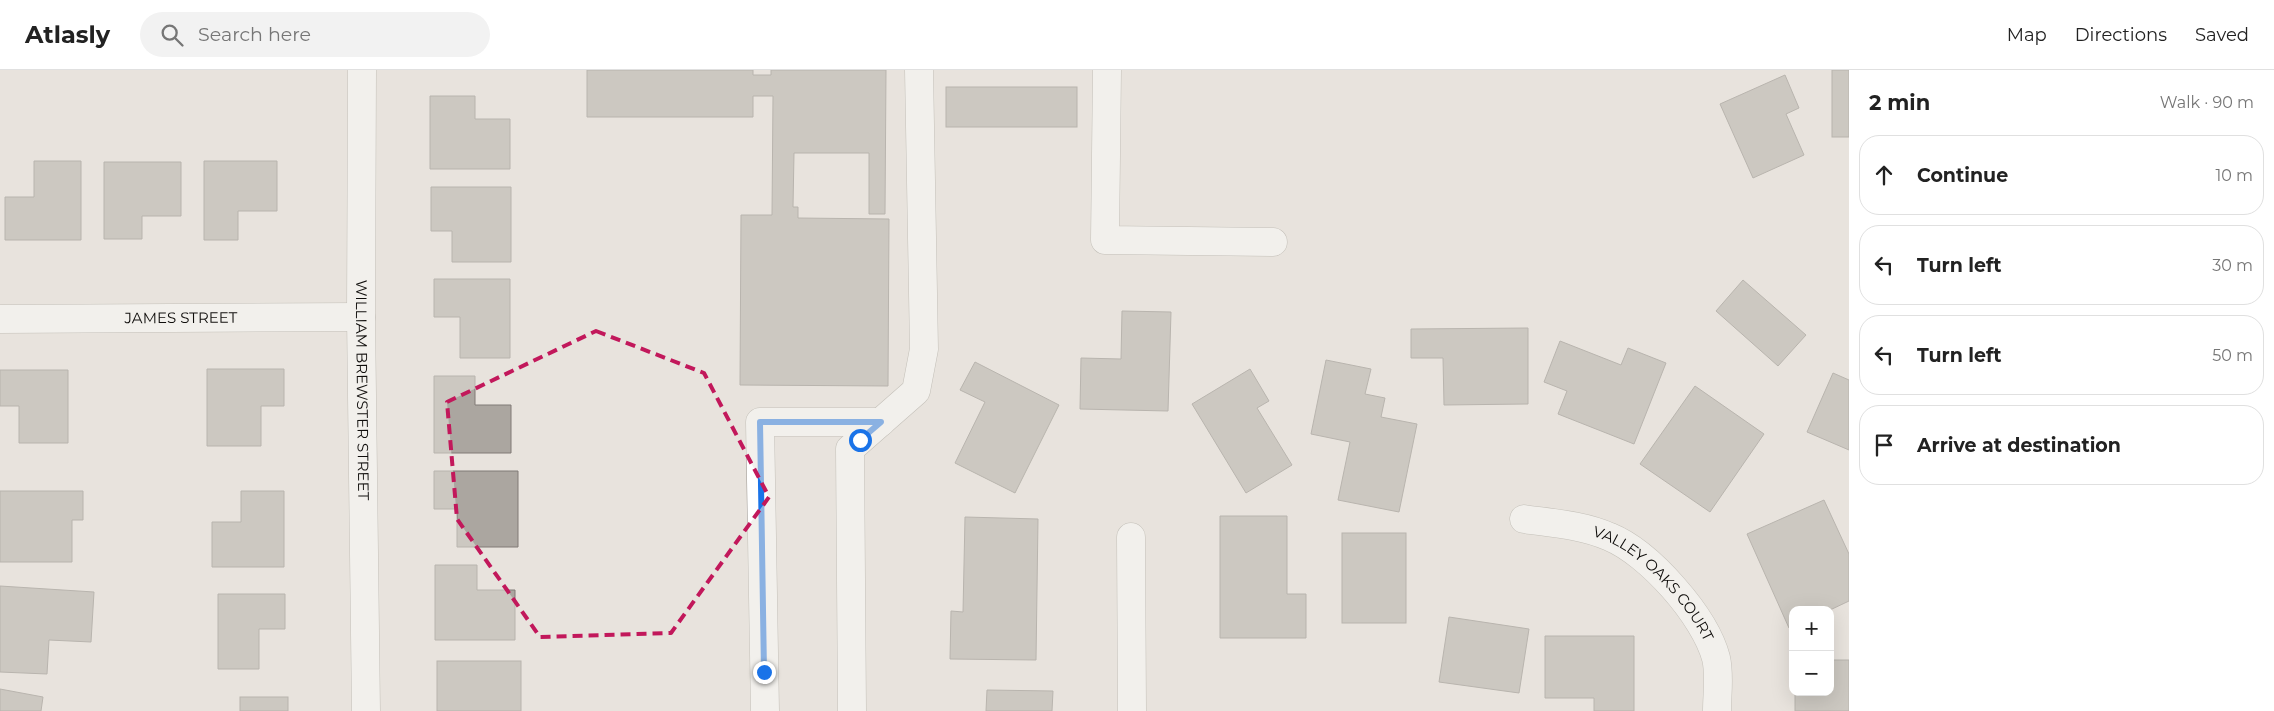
<!DOCTYPE html>
<html lang="en">
<head>
<meta charset="utf-8">
<style>
	:root { --surface:#fff; --page:#f2f2f2; --text:#222; --muted:#767676; --line:#e0e0e0 }
	body { margin:0; font-family:Montserrat,sans-serif; background:var(--page); color:var(--text) }
	.controls { position:absolute; right:15px; bottom:15px; display:grid; overflow:hidden; border-radius:10px; box-shadow:0 5px 20px #0002 }
	.controls button { width:45px; height:45px; display:grid; place-items:center; padding:0; border:0; border-bottom:1px solid var(--line); background:var(--surface); color:var(--text); font:25px sans-serif }
	.stop { position:absolute; width:15px; height:15px; margin:-11px; border:4px solid #1a73e8; border-radius:50%; background:#fff }
	.stop.end { background:#1a73e8; border-color:#fff; box-shadow:0 1px 5px #0008 }
	.list { margin:0; padding:0; list-style:none }
	h2 { display:flex; justify-content:space-between; align-items:center; height:65px; margin:0; padding:0 20px; font-size:21px }
	h2 small { font-size:16px; font-weight:400; color:var(--muted) }
	.list li { display:grid; grid-template-columns:32px 1fr auto; gap:15px; align-items:center; box-sizing:border-box; height:80px; margin:0 10px 10px; padding:0 10px; border:1px solid var(--line); border-radius:20px }
	.list b { display:block; font-size:19px; white-space:nowrap }
	.list em { font-size:16px; font-style:normal; color:var(--muted) }
	.icon { flex:none; width:28px; height:28px; fill:none; stroke:currentColor; stroke-width:2; stroke-linecap:round; stroke-linejoin:round }
	.map { position:relative; flex:none; width:1849px; height:641px; overflow:hidden }
	header { display:flex; align-items:center; gap:30px; box-sizing:border-box; height:70px; padding:0 25px; background:var(--surface); border-bottom:1px solid var(--line) }
	header strong { font-size:24px }
	nav { display:flex; gap:28px; margin-inline-start:auto; font-size:18px }
	.search { width:350px; height:45px; background:var(--page); display:flex; align-items:center; gap:12px; box-sizing:border-box; padding:0 18px; border-radius:28px; color:var(--muted); font-size:19px }
	main { display:flex }
	aside { flex:1; background:var(--surface) }
	.map>svg:first-child { display:block }
</style>
</head>
<body>
<header>
<strong>Atlasly</strong>
<div class="search"><svg class="icon" aria-label="search" viewBox="0 0 24 24"><circle cx="10" cy="10" r="6"/><path d="M15 15l6 6"/></svg>Search here</div>
<nav><a>Map</a><a>Directions</a><a>Saved</a></nav>
</header>
<main>
<div class="map">
<svg width="1849" height="641" viewBox="0 0 1849 641">
	<rect width="100%" height="100%" fill="#e8e3dd"/>
	<g fill="#aba6a0" stroke="#807b76">
		<polygon points="587,0 753,0 753,5 771,5 771,0 886,0 885,144 869,144 869,83 794,83 793,137 798,137 798,148 889,149 888,316 740,315 741,145 772,145 773,26 753,26 753,47 587,47"/>
		<rect x="1832" y="0" width="17" height="67"/>
		<polygon points="1785,5 1799,38 1786,44 1804,85 1753,108 1720,34"/>
		<rect x="946" y="17" width="131" height="40"/>
		<polygon points="430,26 475,26 475,49 510,49 510,99 430,99"/>
		<polygon points="34,91 81,91 81,170 5,170 5,127 34,127"/>
		<polygon points="204,91 277,91 277,141 238,141 238,170 204,170"/>
		<polygon points="104,92 181,92 181,146 142,146 142,169 104,169"/>
		<polygon points="431,117 511,117 511,192 452,192 452,161 431,161"/>
		<polygon points="434,209 510,209 510,288 460,288 460,247 434,247"/>
		<polygon points="1743,210 1806,265 1778,296 1716,241"/>
		<polygon points="1122,241 1171,242 1168,341 1080,339 1081,288 1121,289"/>
		<polygon points="1528,258 1528,334 1444,335 1443,288 1411,288 1411,259"/>
		<polygon points="1560,271 1621,295 1628,278 1666,293 1634,374 1558,344 1567,321 1544,312"/>
		<polygon points="1326,290 1371,299 1365,324 1385,328 1381,347 1417,354 1399,442 1338,430 1350,372 1311,364"/>
		<polygon points="975,292 1059,335 1015,423 955,393 985,332 960,320"/>
		<polygon points="207,299 284,299 284,336 261,336 261,376 207,376"/>
		<polygon points="1250,299 1269,331 1257,338 1292,395 1246,423 1192,334"/>
		<polygon points="0,300 68,300 68,373 19,373 19,336 0,336"/>
		<polygon points="1833,303 1849,310 1849,380 1807,362"/>
		<polygon points="434,306 475,306 475,335 511,335 511,383 434,383"/>
		<polygon points="1695,316 1764,364 1710,442 1640,394"/>
		<polygon points="434,401 518,401 518,477 457,477 457,439 434,439"/>
		<polygon points="0,421 83,421 83,450 72,450 72,492 0,492"/>
		<polygon points="241,421 284,421 284,497 212,497 212,452 241,452"/>
		<polygon points="1824,430 1849,484 1849,531 1830,540 1793,540 1793,556 1789,558 1747,464"/>
		<polygon points="1220,446 1287,446 1287,524 1306,524 1306,568 1220,568"/>
		<polygon points="965,447 1038,449 1036,590 950,589 951,541 963,542"/>
		<rect x="1342" y="463" width="64" height="90"/>
		<polygon points="435,495 477,495 477,520 515,520 515,570 435,570"/>
		<polygon points="0,516 94,522 91,572 49,570 47,604 0,602"/>
		<polygon points="218,524 285,524 285,559 259,559 259,599 218,599"/>
		<polygon points="1449,547 1529,559 1519,623 1439,612"/>
		<polygon points="1545,566 1634,566 1634,641 1594,641 1594,628 1545,628"/>
		<polygon points="1830,590 1849,590 1849,641 1795,641 1795,622 1830,622"/>
		<rect x="437" y="591" width="84" height="50"/>
		<polygon points="0,619 43,627 41,641 0,641"/>
		<polygon points="987,620 1053,621 1052,641 986,641"/>
		<rect x="240" y="627" width="48" height="14"/>
	</g>
	<g fill="none" stroke-linecap="round" stroke-linejoin="round">
		<g stroke="#99948e" stroke-width="29">
			<g id="minor">
				<path id="s1" d="M362 0 361 247 366 641"/>
				<polyline points="1107,0 1105,170 1273,172"/>
				<path id="s2" d="M0 249 361 247"/>
				<path id="s3" d="M1524 449C1552 453 1583 455 1610 467 1649 483 1705 546 1716 588 1720 604 1717 624 1717 641"/>
				<polyline points="1131,467 1132,641"/>
				<polyline points="765,641 760,352 881,352"/>
				<polyline points="852,641 850,379 916,321 924,279 919,0"/>
			</g>
		</g>
		<use href="#minor" stroke="#fff" stroke-width="28"/>
	</g>
	<g fill="none" stroke-linecap="round" stroke-linejoin="round">
		<polyline stroke="#1a73e8" stroke-width="6" points="764,602 760,352 881,352 860,370"/>
	</g>
	<path d="M0 0H1849V641H0ZM596 261 704 303 769 427 671 563 540 567 457 449 447 332Z" fill="#e8e3dd" fill-opacity=".55" fill-rule="evenodd"/>
	<path fill="none" stroke="#c2185b" stroke-width="4" stroke-dasharray="10 6" stroke-linejoin="round" d="M596 261 704 303 769 427 671 563 540 567 457 449 447 332Z"/>
	<g text-anchor="middle" stroke-width="4" stroke-linejoin="round" paint-order="stroke">
		<g font-size="15" fill="#0f0d0b" stroke="#f5f0ea">
			<text dy="5" stroke="none"><textPath href="#s2" startOffset="181">JAMES STREET</textPath></text>
			<text dy="5" stroke="none"><textPath href="#s1" startOffset="320">WILLIAM BREWSTER STREET</textPath></text>
			<text dy="5" stroke="none"><textPath href="#s3" startOffset="152">VALLEY OAKS COURT</textPath></text>
		</g>
	</g>
</svg>
<div class="controls">
<button>+</button>
<button>−</button>
</div>
<div class="stop" style="left:860px;top:370px"></div>
<div class="stop end" style="left:764px;top:602px"></div>
</div>
<aside>
<h2>2 min<small>Walk · 90 m</small></h2>
<ul class="list">
<li><svg class="icon" aria-label="ahead" viewBox="0 0 24 24"><path d="M12 20V5M6 11l6-6 6 6"/></svg><div><b>Continue</b></div><em>10 m</em></li>
<li><svg class="icon" aria-label="left" viewBox="0 0 24 24"><path d="M17 20v-9H6M10 6l-5 5 5 5"/></svg><div><b>Turn left</b></div><em>30 m</em></li>
<li><svg class="icon" aria-label="left" viewBox="0 0 24 24"><path d="M17 20v-9H6M10 6l-5 5 5 5"/></svg><div><b>Turn left</b></div><em>50 m</em></li>
<li><svg class="icon" aria-label="arrive" viewBox="0 0 24 24"><path d="M6 21V4h12l-3 4 3 4H6"/></svg><div><b>Arrive at destination</b></div></li>
</ul>
</aside>
</main>
</body>
</html>
